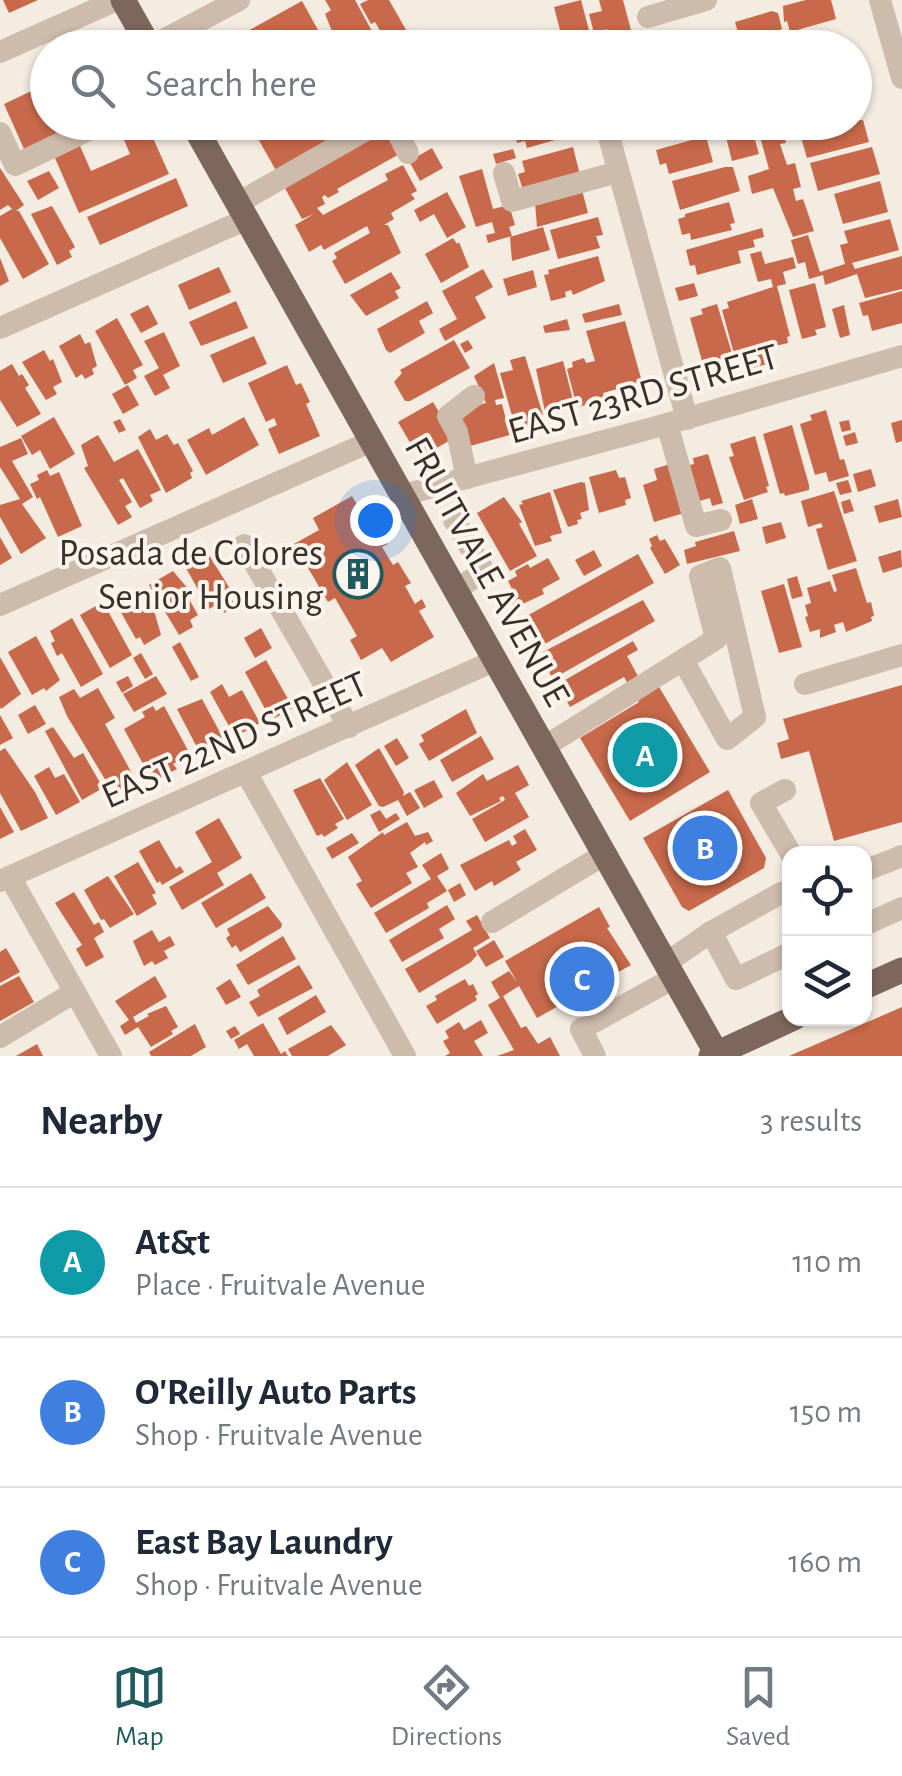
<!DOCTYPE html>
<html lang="en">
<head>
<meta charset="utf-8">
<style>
	:root { --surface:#fff; --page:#f2f2f3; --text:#1f2937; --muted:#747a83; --line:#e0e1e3; --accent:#1f5a5e }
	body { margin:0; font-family:"Alegreya Sans",sans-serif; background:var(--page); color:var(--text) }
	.controls { position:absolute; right:30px; bottom:30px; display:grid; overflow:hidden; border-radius:20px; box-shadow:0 2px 8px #0004 }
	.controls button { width:90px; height:90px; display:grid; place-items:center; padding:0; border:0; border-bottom:2px solid var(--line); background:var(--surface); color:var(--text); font:50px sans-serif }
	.you { position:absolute; left:375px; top:520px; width:35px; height:35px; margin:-25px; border:8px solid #fff; border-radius:50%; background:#1a73e8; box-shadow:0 0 0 15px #1a73e833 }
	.badge { display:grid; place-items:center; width:65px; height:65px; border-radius:50%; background:var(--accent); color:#fff; font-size:32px; font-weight:700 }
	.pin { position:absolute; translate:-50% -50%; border:5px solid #fff; box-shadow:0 2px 10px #0006 }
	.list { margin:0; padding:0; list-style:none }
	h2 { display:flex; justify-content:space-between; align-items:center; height:130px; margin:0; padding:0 40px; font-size:42px }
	h2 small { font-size:32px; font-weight:400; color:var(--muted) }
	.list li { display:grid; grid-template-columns:65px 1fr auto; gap:30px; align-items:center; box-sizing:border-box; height:150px; padding:0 40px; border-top:2px solid var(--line) }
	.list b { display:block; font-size:38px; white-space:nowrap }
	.list p { margin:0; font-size:32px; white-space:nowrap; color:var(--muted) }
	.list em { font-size:32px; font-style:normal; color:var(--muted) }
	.icon { flex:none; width:55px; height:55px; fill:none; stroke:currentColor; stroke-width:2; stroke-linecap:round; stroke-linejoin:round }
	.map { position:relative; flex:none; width:902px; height:1056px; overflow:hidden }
	.search { position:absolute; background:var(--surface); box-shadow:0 2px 8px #0004; left:30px; right:30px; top:30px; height:110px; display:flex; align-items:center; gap:25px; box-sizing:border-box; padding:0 35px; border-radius:55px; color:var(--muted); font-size:38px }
	.sheet { height:580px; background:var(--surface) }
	nav { display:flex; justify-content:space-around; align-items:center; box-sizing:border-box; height:140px; border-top:2px solid var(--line); background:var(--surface); font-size:28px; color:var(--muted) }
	nav a { display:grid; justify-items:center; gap:5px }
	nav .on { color:var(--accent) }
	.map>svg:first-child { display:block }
</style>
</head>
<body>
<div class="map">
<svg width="902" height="1056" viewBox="0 0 902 1056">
	<rect width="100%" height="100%" fill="#f4ebe1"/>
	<g fill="#c8694b">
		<polygon points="3,0 38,0 9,13"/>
		<polygon points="325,0 355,0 380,46 339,48 325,14 331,10"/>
		<polygon points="368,0 389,0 409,35 401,40 405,48 389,46 375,22 371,24 360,4"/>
		<polygon points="581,0 591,38 578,45 577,42 573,43 570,31 560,30 554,7"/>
		<polygon points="599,0 623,0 631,30 609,36 607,29 594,33 589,14 602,11"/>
		<polygon points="806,0 831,0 836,19 790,32 787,21 784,22 783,6"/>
		<polygon points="302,1 328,48 217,48"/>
		<polygon points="772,11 778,13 782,29 741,43 735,22"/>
		<polygon points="538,30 539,35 553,31 556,43 561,42 562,48 525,48 522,35"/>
		<polygon points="690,34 694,48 645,48 644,46"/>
		<polygon points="829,35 833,48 785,48 785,46"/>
		<polygon points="48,78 48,122 61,122 65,131 24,149 4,104 42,86"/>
		<polygon points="863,120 869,142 807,158 800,134 825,122"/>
		<polygon points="132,122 146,122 169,174 79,213 55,158 80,146 91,171 130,154 119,128"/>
		<polygon points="236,122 269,122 244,136"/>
		<polygon points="301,122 371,122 278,174 257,137 272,128 277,136"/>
		<polygon points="387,122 403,152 337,189 339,192 328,198 325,195 322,197 325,204 317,208 323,215 388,180 385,174 403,165 417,191 411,194 415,199 391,213 394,219 384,225 388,225 401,253 345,284 332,261 337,258 334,253 370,233 367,226 324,250 321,245 309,252 295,225 314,214 302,219 281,181"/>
		<polygon points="440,122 489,122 489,124 445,138"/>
		<polygon points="522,122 573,122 576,134 527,148 525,141 517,143 516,138 512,139 508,126"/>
		<polygon points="648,122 699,122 701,129 659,140 658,134 652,136"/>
		<polygon points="718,122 734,122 735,128 721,132"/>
		<polygon points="756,122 770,122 772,132 782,129 786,143 780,144 787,165 795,163 801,187 793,189 796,201 803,199 814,231 793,237 773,188 752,194 748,176 769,169"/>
		<polygon points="751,126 758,139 755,140 759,154 732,161 725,133"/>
		<polygon points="706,136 713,162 669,174 666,163 660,165 656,150"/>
		<polygon points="573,147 580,175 523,190 518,174 525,172 522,161"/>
		<polygon points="872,147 880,174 818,191 810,163"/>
		<polygon points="432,148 443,168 420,181 409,161"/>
		<polygon points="513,149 516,158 496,164 493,154"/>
		<polygon points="725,167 733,167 740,191 680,210 672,181"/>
		<polygon points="0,168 24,205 16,211 19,211 49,264 23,279 0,238 0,216 12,209 8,205 0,210"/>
		<polygon points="482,169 493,209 509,205 515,225 509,227 512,236 488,243 486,235 495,233 492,222 476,227 459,176"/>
		<polygon points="49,171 59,188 38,200 27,181"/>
		<polygon points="176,178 188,206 100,245 87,217"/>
		<polygon points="880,181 888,212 843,224 834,194"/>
		<polygon points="582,190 588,213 537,227 535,203"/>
		<polygon points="447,192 466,227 447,238 434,214 420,222 414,210"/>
		<polygon points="729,202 735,223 730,224 732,230 691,240 690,233 682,235 678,219 685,217 685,214"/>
		<polygon points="52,206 75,247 69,251 72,257 57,265 31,214"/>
		<polygon points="598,217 603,235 596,236 600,248 558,259 550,230"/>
		<polygon points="890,219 899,250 852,263 855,269 902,256 902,289 865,298 857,274 825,285 823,275 809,279 805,262 798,264 791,240 808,235 820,272 845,264 840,245 848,243 844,231"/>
		<polygon points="543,227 550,250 512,261 510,237"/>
		<polygon points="762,228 764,237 753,240 755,247 738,251 741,263 697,275 695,265 690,266 686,250"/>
		<polygon points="453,238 457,244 459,242 469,267 441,283 425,254"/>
		<polygon points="761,251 765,264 793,257 796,268 783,272 786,284 777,286 790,336 787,337 788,343 775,346 774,341 764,343 767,364 753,368 749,351 737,354 733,350 722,310 729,308 727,302 773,287 771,279 758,282 750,254"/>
		<polygon points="598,256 605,281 573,295 571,290 565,292 566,297 551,301 544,275 549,274 548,270"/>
		<polygon points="0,258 9,281 0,286"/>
		<polygon points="219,267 231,292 189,310 178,285"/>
		<polygon points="483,269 493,287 475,297 486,318 445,341 439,329 457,319 442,291"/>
		<polygon points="533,270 537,287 508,296 503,279"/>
		<polygon points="391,272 401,288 395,291 399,298 366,316 350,295"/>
		<polygon points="694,283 698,296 679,301 675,288"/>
		<polygon points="815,283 826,327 815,330 817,335 802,339 789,290"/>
		<polygon points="902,291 902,323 872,331 868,315 863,316 859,303"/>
		<polygon points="236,301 248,328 201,346 189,322"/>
		<polygon points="427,301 433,313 419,321 425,333 390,353 386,350 377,329"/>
		<polygon points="619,304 622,315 585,323 582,314"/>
		<polygon points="717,304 734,360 704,368 690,318 703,314 701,309"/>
		<polygon points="148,305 158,324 141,333 130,314"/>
		<polygon points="844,305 850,335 840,338 832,309"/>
		<polygon points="117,318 143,365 133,370 137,378 125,385 95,331"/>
		<polygon points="567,319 570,330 545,333 543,326"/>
		<polygon points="625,321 642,382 603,393 605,400 597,402 599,407 587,410 586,405 577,407 567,369 573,367 572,362 584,358 586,363 595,361 586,331"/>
		<polygon points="164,332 180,366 163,375 170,388 155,396 144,376 159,368 144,341"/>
		<polygon points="80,334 85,344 90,342 97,366 92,369 94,374 85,379 82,374 76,378 59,346"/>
		<polygon points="254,336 267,364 223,383 210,355"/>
		<polygon points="454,340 470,368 410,401 405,401 394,382 402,373 400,370"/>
		<polygon points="468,340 473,348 465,353 460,344"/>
		<polygon points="44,350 50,361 53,359 62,382 53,387 57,394 46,400 22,362"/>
		<polygon points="525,356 543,415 533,418 535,425 516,430 500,373 513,370 510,360"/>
		<polygon points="563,361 575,408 559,412 561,417 547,421 536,369"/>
		<polygon points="494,363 504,398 495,400 496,405 502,404 510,435 470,446 461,415 464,409 486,403 474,376"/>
		<polygon points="12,364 19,376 22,374 29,385 25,388 41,414 17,427 0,400 0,371"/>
		<polygon points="287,365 296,385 301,383 310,402 306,404 320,436 279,454 268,429 277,425 274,418 266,422 248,383"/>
		<polygon points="128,385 139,405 123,414 112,394"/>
		<polygon points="433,402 454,438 419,458 398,422"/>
		<polygon points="826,410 840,460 844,459 849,476 829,482 826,472 815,475 800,424 812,420 810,415"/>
		<polygon points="54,417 75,454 50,469 40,450 32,455 21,436"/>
		<polygon points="244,417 259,445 206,475 187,440 209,428 212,435"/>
		<polygon points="120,419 126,430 119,433 113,422"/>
		<polygon points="849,420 851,430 842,432 839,422"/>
		<polygon points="902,420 902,441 896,443 891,423"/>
		<polygon points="792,425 809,485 809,490 785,496 784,493 780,494 763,434"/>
		<polygon points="150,429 156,440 167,434 174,445 178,443 193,471 190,473 192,478 166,493 138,437"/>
		<polygon points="855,432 858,443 846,446 843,436"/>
		<polygon points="98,435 114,462 138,449 161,490 150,495 153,501 140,508 123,478 119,480 132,502 125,506 132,517 118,525 84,468 88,466 81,445"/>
		<polygon points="755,436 769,486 766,487 768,492 744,500 729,457 734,456 730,444"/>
		<polygon points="21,438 28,454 12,461 33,497 22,504 46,538 21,554 0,517 0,505 20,499 0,467 0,447"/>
		<polygon points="708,454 723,503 712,506 710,498 696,502 686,466 694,464 693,458"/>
		<polygon points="670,464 684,513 654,522 643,485 657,480 654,469"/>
		<polygon points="871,469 876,486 858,492 853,474"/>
		<polygon points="47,470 50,476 59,472 82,526 58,537 40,497 37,499 30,484 39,480 37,475"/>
		<polygon points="616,470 619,478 625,477 631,498 625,500 626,505 599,513 589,477"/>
		<polygon points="848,480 852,492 840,495 836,483"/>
		<polygon points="581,482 585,483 589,510 580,513 582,519 577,520 578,524 568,527 553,490"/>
		<polygon points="834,491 857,561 828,570 816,529 823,527 821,523 808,527 801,501"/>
		<polygon points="550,492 562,533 550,536 552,541 535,546 519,505 523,504 521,501"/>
		<polygon points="352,496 370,527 376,524 388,544 382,547 393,565 398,562 411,583 405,586 415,604 422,599 426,607 419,611 434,637 391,662 382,648 361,660 350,640 357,636 335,598 328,602 294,544 319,530 313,518"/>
		<polygon points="504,497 522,522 519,524 537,556 510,571 477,513"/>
		<polygon points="752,499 758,519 740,524 735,505"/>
		<polygon points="850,499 854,511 844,514 841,502"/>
		<polygon points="898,499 902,517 879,523 874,506"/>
		<polygon points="781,522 786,538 766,544 762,527"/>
		<polygon points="734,531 740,551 687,564 684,550 696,546 695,542"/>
		<polygon points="657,535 660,541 665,539 680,565 665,574 650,548 652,546 649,539"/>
		<polygon points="0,537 12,558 0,565"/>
		<polygon points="594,550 602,566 584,576 575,560"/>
		<polygon points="901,550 902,567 883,573 878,557"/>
		<polygon points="638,554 654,583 541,646 525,617"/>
		<polygon points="209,555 232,592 230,597 236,606 224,613 218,604 209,609 186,568"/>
		<polygon points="548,558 560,579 542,589 544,594 514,608 505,592 512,589 508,581 517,576 515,571 528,564 530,568"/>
		<polygon points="856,568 867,603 871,602 874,616 871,617 872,621 846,632 843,622 834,625 836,632 820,638 820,629 810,632 805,617 808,616 805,605 811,603 807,588 830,581 834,592 837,591 832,575"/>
		<polygon points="173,571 189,590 185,592 198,615 190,620 193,627 179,635 149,585"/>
		<polygon points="797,576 803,596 792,599 787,579"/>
		<polygon points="784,584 802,647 779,653 761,591"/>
		<polygon points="137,587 155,614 161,635 144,645 140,637 136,639 114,600"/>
		<polygon points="643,600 655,621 556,677 551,676 548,669 549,664 541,657 543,652"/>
		<polygon points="103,602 132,655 110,668 80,615"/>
		<polygon points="72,618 103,674 81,687 62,653 57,656 51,643 55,641 50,631"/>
		<polygon points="261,628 272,648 255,658 244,638"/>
		<polygon points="36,636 60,680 46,691 44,688 32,695 8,652"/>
		<polygon points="633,641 638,650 627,656 639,678 628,684 624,677 570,707 558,684"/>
		<polygon points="180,642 199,677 191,681 172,647"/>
		<polygon points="141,653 153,674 145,679 133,658"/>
		<polygon points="0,657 21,694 1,709 0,707"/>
		<polygon points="266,660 293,708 271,720 245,672"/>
		<polygon points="128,676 133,686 122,693 116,682"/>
		<polygon points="156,676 167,694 134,712 123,694"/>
		<polygon points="656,682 710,772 630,821 580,738 639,702 635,695"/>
		<polygon points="222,684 229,697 242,690 260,723 235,737 210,692"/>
		<polygon points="902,685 902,822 834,841 809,751 781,759 777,743 789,739 783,719"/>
		<polygon points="98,688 115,718 105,724 135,779 124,785 127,790 115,796 67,716 59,697 74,689 80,698"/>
		<polygon points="202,699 224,740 200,753 177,709"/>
		<polygon points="35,705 46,724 28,734 18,715"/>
		<polygon points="153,706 156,711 164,706 190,754 173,764 177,769 153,782 124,729 145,717 142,712"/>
		<polygon points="466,709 477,733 429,761 419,744 424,741 421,735"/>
		<polygon points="0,715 13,738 0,745"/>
		<polygon points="53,727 74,758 83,753 103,788 82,800 45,731"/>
		<polygon points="481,736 494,759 452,782 440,760"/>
		<polygon points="397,738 409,758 396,766 384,746"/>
		<polygon points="5,748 35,792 48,818 21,831 0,793 0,751"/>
		<polygon points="379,748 404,792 403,796 410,792 420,808 407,816 398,800 383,807 379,806 355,765"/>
		<polygon points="347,762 372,805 347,820 324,780"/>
		<polygon points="518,765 529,785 515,793 529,817 485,842 472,819 505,800 503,796 499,798 501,801 470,816 456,793 483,774 487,781"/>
		<polygon points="49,767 55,778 64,774 80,802 56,815 34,776"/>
		<polygon points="320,778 344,819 335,824 338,828 324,837 322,834 317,836 293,790"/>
		<polygon points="434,780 443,797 424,808 414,790"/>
		<polygon points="728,790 766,858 764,868 689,911 682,907 643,838"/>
		<polygon points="0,807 14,832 0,839"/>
		<polygon points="380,810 386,819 396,813 400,819 379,832 370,815"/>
		<polygon points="219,818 242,858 217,873 224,885 182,910 169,887 212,862 195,832"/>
		<polygon points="407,822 415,836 428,832 433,841 426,845 425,842 410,853 418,867 406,873 412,883 371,908 356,884 362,881 348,857 383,832 384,835"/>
		<polygon points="525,829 537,850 516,862 521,870 494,886 492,881 475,891 460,865 509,840 512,846 517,843 513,836"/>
		<polygon points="352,833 359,843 332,859 326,848"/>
		<polygon points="159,840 176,869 180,866 184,872 162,885 160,881 157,883 139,851"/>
		<polygon points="441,853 449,869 437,876 447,891 427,903 429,908 386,933 374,913 431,879 422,865"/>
		<polygon points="138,862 156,893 152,895 157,904 137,916 114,876"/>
		<polygon points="251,873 266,898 216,928 201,903"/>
		<polygon points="108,876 134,914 110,928 104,919 101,920 84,890"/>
		<polygon points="460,883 466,895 454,902 448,890"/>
		<polygon points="74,892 94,925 99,922 104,932 94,938 104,957 86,967 76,949 82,945 55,903"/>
		<polygon points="447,905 455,919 439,929 444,938 402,962 389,940"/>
		<polygon points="268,906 282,924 281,928 240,952 236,945 232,948 226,938 230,935 227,929"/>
		<polygon points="599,907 610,927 607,928 631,965 537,1018 519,986 500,998 491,982 509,971 517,982 505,961"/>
		<polygon points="477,915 490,938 473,948 477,955 471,962 419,993 405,969 472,930 466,921"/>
		<polygon points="152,930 159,942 170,936 175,945 164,951 168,958 155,965 152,961 144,966 133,941"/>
		<polygon points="283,936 296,959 248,985 236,965"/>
		<polygon points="494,940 504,957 486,967 476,951"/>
		<polygon points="6,948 20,972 0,983 0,952"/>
		<polygon points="299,965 313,988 258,1017 249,1002 260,996 257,990"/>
		<polygon points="19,976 34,1002 0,1021 0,986"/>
		<polygon points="155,976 167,997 133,1017 136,1023 149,1016 147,1014 166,1006 178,1027 171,1031 173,1034 151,1047 138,1027 125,1035 120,1026 129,1020 115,1001"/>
		<polygon points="230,979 241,997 226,1005 216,988"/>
		<polygon points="465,979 469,986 473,984 478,994 475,996 477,1000 437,1024 426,1006 437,1000 435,996"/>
		<polygon points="316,995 326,1012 287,1035 278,1018"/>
		<polygon points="503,996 521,1028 526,1026 538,1044 550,1037 560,1056 497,1056 514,1050 488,1005"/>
		<polygon points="902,1007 902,1056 789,1056 870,1021"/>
		<polygon points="481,1020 488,1033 474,1041 483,1056 445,1056 450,1053 443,1041 449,1038 445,1031 459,1022 464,1030"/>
		<polygon points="263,1023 281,1054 285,1051 288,1056 254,1056 247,1044 239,1049 234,1040"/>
		<polygon points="195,1024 206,1047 191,1056 151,1056 149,1052"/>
		<polygon points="331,1025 346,1045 328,1056 292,1056 288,1049"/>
		<polygon points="235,1026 240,1034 231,1039 226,1031"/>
		<polygon points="37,1044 43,1056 16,1056"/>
	</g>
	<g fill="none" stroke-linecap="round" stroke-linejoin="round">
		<g stroke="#cdbbac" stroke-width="22">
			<polyline points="880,0 902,78"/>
			<polyline points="648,17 706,0"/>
			<polyline points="150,47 239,0"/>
			<polyline points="0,52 117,0"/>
			<polyline points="392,122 408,153"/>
			<polyline points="605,122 687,419"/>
			<polyline points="0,133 15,165 105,122"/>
			<polyline points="504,173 512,201 618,172"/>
			<polyline points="238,203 380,122"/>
			<polyline points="0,328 247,219"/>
			<polyline points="667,424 696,526 721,520"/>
			<polyline points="467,478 457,432 448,416 474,396"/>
			<polyline points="403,495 667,424 902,356"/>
			<polyline points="454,520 484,571 456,590"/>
			<polyline points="244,545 349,727"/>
			<polyline points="0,605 372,441"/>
			<polyline points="805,684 902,655"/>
			<polyline points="544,747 716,639 700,576 720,568 755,717 727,739 683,660"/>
			<polyline points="247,774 405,1056"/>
			<polyline points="785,790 761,803 791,854"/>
			<polyline points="864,871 902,856"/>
			<polyline points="10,877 111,1056"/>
			<polyline points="0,881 496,660"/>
			<polyline points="492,922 605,854"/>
			<polyline points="864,925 902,908"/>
			<polyline points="711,932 736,979 790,953"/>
			<polyline points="666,963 711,932 781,893 790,893"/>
			<polyline points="0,1037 75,992"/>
			<polyline points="595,1056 581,1029 674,978"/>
		</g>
		<g stroke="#7d675c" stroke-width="25">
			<polyline points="123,0 150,48"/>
			<polyline points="192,122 718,1056"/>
			<polyline points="864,987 902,970"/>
			<polyline points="711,1056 794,1018"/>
		</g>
	</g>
	<defs>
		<g id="building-ring" transform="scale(2.5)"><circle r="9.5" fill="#fbf5ee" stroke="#1f5a5e" stroke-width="1.5"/><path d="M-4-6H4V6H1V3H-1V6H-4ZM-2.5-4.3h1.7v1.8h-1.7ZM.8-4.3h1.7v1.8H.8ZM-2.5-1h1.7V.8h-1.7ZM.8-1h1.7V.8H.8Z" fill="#1f5a5e"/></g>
	</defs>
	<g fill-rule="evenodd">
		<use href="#building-ring" x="358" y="574"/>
	</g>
	<g text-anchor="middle" stroke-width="8" stroke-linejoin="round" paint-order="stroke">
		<g font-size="38" fill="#3b302b" stroke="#fbf5ee">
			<text transform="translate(643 393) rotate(-16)" y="13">EAST 23RD STREET</text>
			<text transform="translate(488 571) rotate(61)" y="13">FRUITVALE AVENUE</text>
			<text transform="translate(234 739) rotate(-24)" y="13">EAST 22ND STREET</text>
		</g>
		<g font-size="38" fill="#3b302b" stroke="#fbf5ee" text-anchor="end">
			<text x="323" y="565">Posada de Colores<tspan x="323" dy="44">Senior Housing</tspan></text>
		</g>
	</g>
</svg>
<div class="controls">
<button><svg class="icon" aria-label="locate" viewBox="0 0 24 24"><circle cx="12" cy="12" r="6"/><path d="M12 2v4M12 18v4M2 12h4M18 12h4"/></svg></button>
<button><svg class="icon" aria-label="layers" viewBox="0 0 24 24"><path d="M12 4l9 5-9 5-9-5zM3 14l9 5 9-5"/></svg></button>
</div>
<div class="you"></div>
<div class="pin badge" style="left:645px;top:755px;background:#0f9aa8">A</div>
<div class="pin badge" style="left:705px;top:848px;background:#3f7fe0">B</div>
<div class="pin badge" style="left:582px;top:979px;background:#3f7fe0">C</div>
<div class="search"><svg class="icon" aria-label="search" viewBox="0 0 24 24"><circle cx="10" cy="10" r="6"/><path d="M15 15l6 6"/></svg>Search here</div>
</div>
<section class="sheet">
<h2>Nearby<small>3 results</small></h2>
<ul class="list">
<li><span class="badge" style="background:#0f9aa8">A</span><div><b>At&amp;t</b><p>Place · Fruitvale Avenue</p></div><em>110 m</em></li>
<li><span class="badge" style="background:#3f7fe0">B</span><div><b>O'Reilly Auto Parts</b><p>Shop · Fruitvale Avenue</p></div><em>150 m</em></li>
<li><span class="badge" style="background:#3f7fe0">C</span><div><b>East Bay Laundry</b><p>Shop · Fruitvale Avenue</p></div><em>160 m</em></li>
</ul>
</section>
<nav>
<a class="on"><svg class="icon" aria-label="map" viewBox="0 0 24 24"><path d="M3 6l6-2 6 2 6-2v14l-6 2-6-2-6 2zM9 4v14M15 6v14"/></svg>Map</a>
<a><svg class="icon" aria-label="directions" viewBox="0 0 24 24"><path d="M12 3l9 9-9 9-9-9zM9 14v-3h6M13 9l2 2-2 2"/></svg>Directions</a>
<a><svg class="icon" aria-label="saved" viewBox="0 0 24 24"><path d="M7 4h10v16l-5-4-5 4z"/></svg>Saved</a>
</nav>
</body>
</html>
